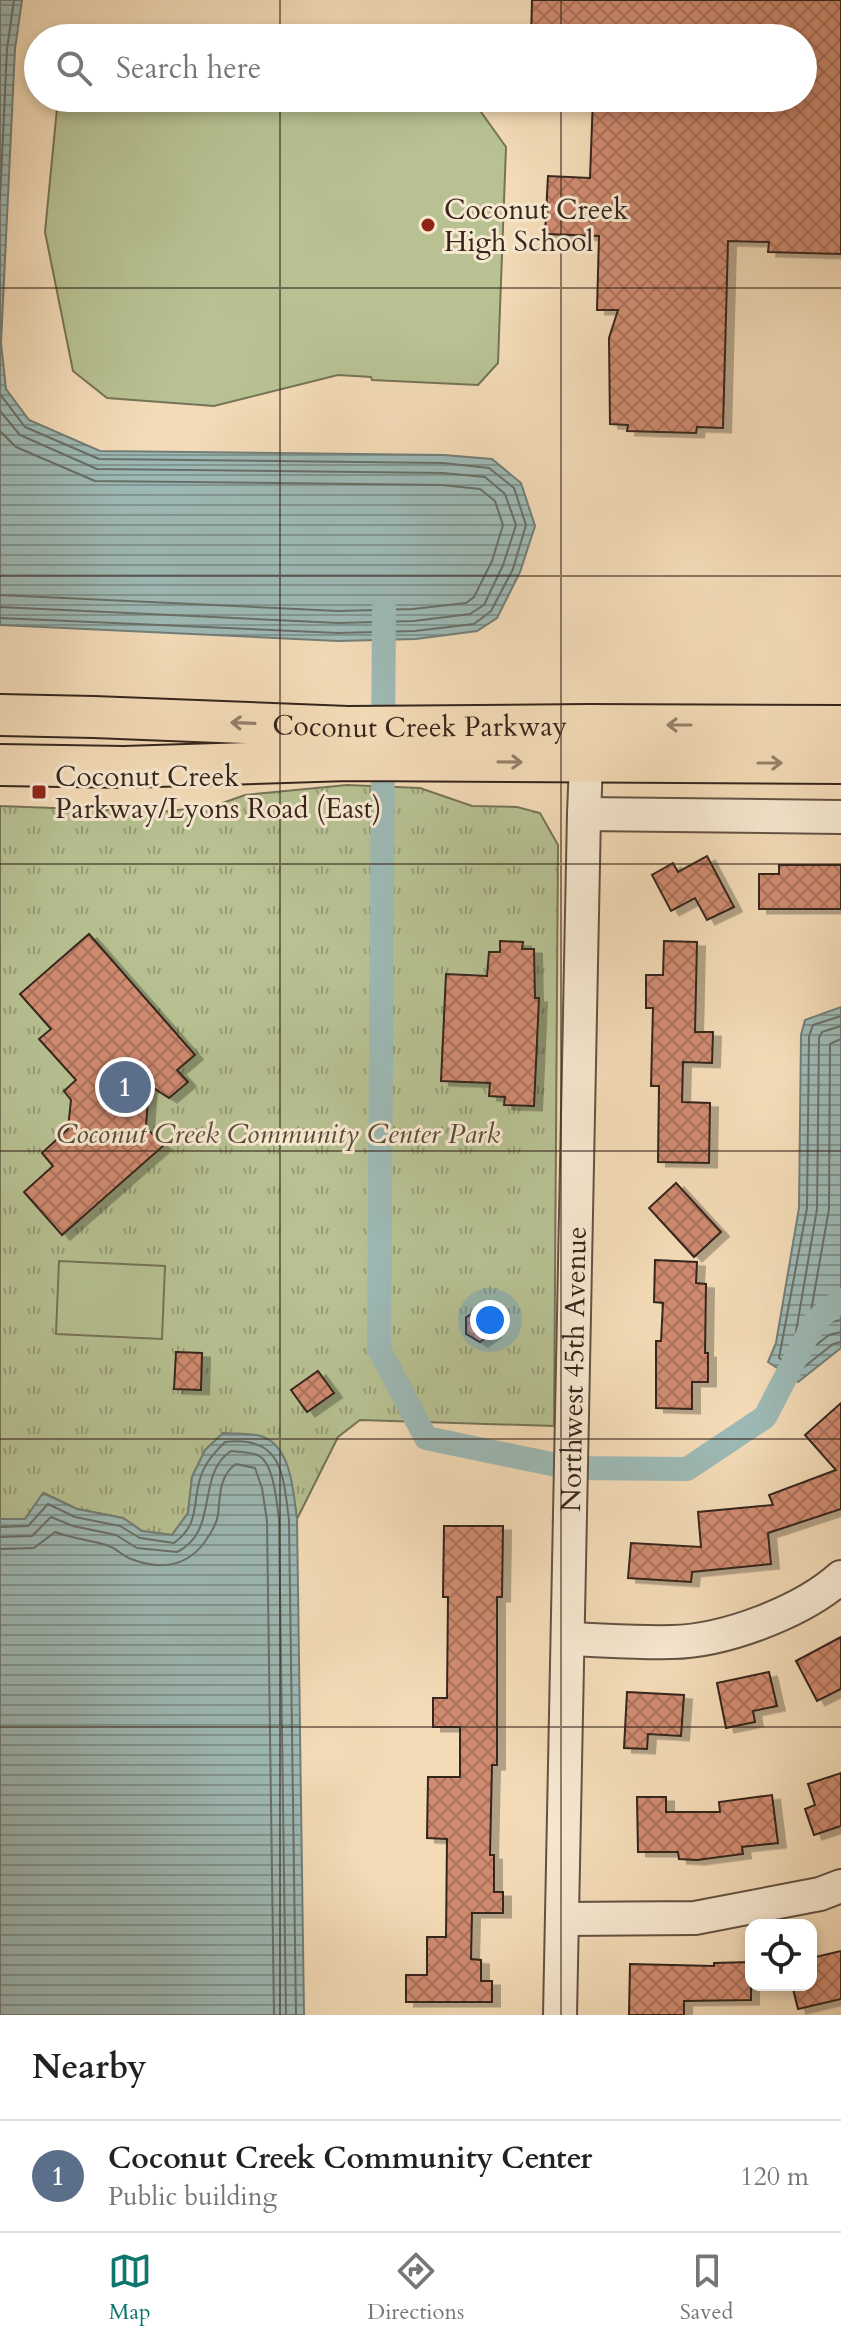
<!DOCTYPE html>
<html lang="en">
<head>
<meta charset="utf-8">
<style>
	:root { --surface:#fff; --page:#f6f6f6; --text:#222; --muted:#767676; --line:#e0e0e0; --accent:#0f766e }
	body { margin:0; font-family:Cardo,serif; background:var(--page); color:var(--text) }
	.controls { position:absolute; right:24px; bottom:24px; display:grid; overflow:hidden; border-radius:16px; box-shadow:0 4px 12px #0003 }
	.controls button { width:72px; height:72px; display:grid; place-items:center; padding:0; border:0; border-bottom:2px solid var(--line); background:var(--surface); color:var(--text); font:40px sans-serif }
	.you { position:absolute; left:490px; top:1320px; width:28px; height:28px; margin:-20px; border:6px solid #fff; border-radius:50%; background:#1a73e8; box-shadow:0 0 0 12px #1a73e833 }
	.badge { display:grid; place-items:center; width:52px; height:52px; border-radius:50%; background:var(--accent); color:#fff; font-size:26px; font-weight:700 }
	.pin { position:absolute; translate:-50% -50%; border:4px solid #fff; box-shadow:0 2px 8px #0006 }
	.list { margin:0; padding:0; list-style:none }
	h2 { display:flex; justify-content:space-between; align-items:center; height:104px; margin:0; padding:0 32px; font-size:34px }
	h2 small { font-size:26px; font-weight:400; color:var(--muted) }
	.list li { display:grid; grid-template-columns:52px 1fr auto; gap:24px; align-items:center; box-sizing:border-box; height:112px; padding:0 32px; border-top:2px solid var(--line) }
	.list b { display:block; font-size:30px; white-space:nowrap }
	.list p { margin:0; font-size:26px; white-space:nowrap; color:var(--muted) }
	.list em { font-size:26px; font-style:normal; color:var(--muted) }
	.icon { flex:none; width:44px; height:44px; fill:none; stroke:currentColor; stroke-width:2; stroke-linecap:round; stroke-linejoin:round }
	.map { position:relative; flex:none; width:841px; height:2015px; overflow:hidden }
	.search { position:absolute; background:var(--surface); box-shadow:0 4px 12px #0003; left:24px; right:24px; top:24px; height:88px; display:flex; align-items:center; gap:20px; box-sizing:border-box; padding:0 28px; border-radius:44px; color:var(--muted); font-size:30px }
	.sheet { height:216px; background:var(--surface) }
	nav { display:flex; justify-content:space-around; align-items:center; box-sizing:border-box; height:112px; border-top:2px solid var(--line); background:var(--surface); font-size:22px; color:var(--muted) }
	nav a { display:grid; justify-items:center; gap:4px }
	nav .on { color:var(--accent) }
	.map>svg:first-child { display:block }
</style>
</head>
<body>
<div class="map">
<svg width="841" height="2015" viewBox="0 0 841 2015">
	<defs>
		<pattern id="grass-tufts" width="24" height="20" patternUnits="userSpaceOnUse" patternTransform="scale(2)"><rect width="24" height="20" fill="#b7c192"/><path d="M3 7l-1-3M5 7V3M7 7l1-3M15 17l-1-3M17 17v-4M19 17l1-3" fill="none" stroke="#969d76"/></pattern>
		<pattern id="water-rules" width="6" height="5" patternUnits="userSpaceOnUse" patternTransform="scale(2)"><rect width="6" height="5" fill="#9db9b5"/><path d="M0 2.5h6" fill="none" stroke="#819692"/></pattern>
		<pattern id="building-cross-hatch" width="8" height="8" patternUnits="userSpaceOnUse" patternTransform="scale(2)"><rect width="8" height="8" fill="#d08b70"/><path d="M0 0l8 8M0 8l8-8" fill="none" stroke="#aa715b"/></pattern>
		<filter id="shadow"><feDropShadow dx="8" dy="4.5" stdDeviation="0" flood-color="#0004"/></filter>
	</defs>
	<rect width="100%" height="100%" fill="#f3dbb7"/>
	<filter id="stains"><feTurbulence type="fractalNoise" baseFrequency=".0025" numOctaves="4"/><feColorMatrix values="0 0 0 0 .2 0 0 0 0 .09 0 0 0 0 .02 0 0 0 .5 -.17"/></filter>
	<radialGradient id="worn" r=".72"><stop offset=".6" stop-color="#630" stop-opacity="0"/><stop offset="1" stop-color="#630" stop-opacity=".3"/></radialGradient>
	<polygon fill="url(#grass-tufts)" stroke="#767357" stroke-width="2" points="347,785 420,788 472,806 517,807 540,813 558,845 554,1426 360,1420 338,1437 297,1519 291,1481 224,1433 205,1450 192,1477 188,1513 172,1535 142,1531 123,1518 77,1509 44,1493 25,1519 0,1519 0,806 160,812 214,806 245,795"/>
	<g fill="#b7c192" stroke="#767357" stroke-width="2">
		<polygon points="58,98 471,98 506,147 498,363 478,385 372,380 371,377 338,375 214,406 107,398 73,371 45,232"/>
		<polygon points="59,1261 165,1266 162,1339 56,1334"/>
	</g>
	<g fill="url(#water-rules)" stroke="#737e78" stroke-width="2">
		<polygon points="0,0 22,0 15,49 1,343 6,389 29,420 100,451 444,455 492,459 521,483 535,526 520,572 497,618 477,631 416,639 338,641 0,625"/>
		<polygon points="841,1007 841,1348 798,1382 768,1362 776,1343 799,1208 801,1035 805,1020"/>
		<path d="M223 1433C235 1434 250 1433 261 1436 292 1446 293 1492 297 1519L304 2015H0V1519H25L43 1493 77 1509 123 1518 142 1531 172 1535 188 1513 192 1477 205 1450Z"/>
	</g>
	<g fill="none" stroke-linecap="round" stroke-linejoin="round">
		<g stroke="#696f68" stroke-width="2">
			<polyline points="0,200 7,49 14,0"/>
			<polyline points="0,394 25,427 99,459 443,463 489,468 514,488 526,525 513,569 491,611 474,624 415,631 338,633 0,618"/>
			<polyline points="0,411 20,435 97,469 443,473 485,477 505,494 516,525 503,565 484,605 470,614 414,621 338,623 0,607"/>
			<polyline points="0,431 16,447 95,481 442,485 480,489 495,501 503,525 492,561 474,597 466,603 413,609 338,611 0,595"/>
			<polyline points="841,1016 813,1025 809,1036 807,1208 779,1358 799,1371 833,1344 841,1342"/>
			<polyline points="841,1026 822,1032 819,1038 817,1209 792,1355 799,1358 829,1335 841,1332"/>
			<polyline points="841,1039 830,1044 829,1209 808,1328 813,1331 826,1323 841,1320"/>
			<path d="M0 1527 28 1526 48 1504 75 1517 120 1526 140 1538 174 1543C200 1524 192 1505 200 1479 204 1464 214 1453 225 1442 283 1435 283 1475 289 1520L296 2015"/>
			<path d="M0 1537 32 1536 51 1517 73 1526 116 1535 137 1548 177 1552C220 1531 195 1475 231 1451 239 1452 250 1452 257 1455 274 1461 277 1504 279 1520L286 2015"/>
			<path d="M0 1549 34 1548 55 1532C73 1539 92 1540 109 1546 117 1549 123 1556 131 1559 160 1570 185 1568 204 1543 210 1534 216 1526 218 1515 220 1497 219 1475 236 1464L255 1468 262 1488 267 1521 274 2015"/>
		</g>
		<polyline stroke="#9db9b5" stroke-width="24" points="384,608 379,1349 426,1438 571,1468 687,1469 765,1417 815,1321 841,1300"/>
	</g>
	<g fill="url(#building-cross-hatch)" stroke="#35251c" stroke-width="2" filter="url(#shadow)">
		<polygon points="532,0 841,0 841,254 768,252 769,242 728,241 723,428 697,427 696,433 627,431 628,425 610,424 609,338 618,310 597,310 599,236 545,234 548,176 590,178 593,98 803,98 803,38 531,38"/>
		<polygon points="707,856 734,907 707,920 695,898 671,911 652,875 673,863 678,872"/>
		<polygon points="779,865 841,865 841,909 759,909 759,874 779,874"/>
		<polygon points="89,934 195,1055 177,1070 188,1082 169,1098 149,1085 146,1127 163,1146 62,1235 24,1192 53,1166 42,1153 68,1129 71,1100 64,1091 76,1080 39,1039 51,1029 20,994"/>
		<polygon points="500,941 523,942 522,949 534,949 535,998 539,998 534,1106 504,1105 505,1097 489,1096 490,1083 441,1081 446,974 487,976 489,952 500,952"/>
		<polygon points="664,941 697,942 695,1032 713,1032 712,1063 683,1062 682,1102 710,1103 709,1163 658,1162 659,1086 651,1086 653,1008 646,1008 646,975 663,975"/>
		<polygon points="676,1183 721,1232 694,1257 649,1208"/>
		<polygon points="655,1260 697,1262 696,1283 706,1284 705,1353 708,1353 708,1382 692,1382 692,1409 656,1408 656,1341 661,1341 663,1303 654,1302"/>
		<polygon points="480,1310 494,1318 493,1333 480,1342 466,1334 466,1317"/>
		<polygon points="176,1352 202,1353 201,1390 174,1389"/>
		<polygon points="318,1371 334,1393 307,1412 291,1390"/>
		<polygon points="841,1403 841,1509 768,1533 771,1564 692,1572 691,1582 628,1578 631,1543 701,1547 698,1512 773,1505 769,1495 836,1470 805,1435"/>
		<polygon points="444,1526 503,1526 502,1597 497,1597 497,1765 492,1765 490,1855 494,1855 494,1892 503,1892 503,1913 472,1913 471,1959 481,1960 481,1981 492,1981 492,2002 406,2002 406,1975 427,1975 427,1937 446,1937 447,1839 427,1838 428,1777 460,1777 460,1727 433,1727 433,1698 447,1698 448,1597 443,1597"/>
		<polygon points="841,1637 841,1689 817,1701 796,1661"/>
		<polygon points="769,1672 777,1706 753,1711 755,1722 726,1728 717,1683"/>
		<polygon points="627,1692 684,1695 681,1736 648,1734 647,1749 624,1748"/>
		<polygon points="841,1773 841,1826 814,1835 805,1809 815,1805 808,1784"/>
		<polygon points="772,1795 778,1843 742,1847 743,1854 697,1860 679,1859 678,1852 638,1852 637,1797 666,1797 666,1812 720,1812 719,1802"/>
		<polygon points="841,1951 841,1999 798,2009 792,1985 811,1985 811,1958"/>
		<polygon points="751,1962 751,2000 684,2001 684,2015 629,2015 630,1964 714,1966 714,1963"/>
	</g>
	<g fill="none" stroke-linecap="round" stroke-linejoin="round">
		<g stroke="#645243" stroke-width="36">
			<g id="minor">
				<polyline points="584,814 841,817"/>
				<path d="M568 1639C602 1640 638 1643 672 1642 725 1641 802 1612 841 1577"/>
				<polyline points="562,1919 695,1918 820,1894 841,1886"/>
				<path id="s1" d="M560 2015 584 814 587 739"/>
			</g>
		</g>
		<g stroke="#35251c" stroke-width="44">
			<g id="major">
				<path id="s2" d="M0 715 94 717 348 727 588 725 841 726"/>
				<polyline points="0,765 124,767 348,760 841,763"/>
			</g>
		</g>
		<use href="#minor" stroke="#f7e8d0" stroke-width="32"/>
		<use href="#major" stroke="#f3dbb7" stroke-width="40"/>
	</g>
	<defs><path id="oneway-shaft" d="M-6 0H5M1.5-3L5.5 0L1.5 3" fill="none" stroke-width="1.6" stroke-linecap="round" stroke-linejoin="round" transform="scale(2)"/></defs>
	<g stroke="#94806a">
		<use href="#oneway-shaft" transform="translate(243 723) rotate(-178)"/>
		<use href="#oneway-shaft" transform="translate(679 725) rotate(-180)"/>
		<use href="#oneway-shaft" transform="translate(510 762) rotate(1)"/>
		<use href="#oneway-shaft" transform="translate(770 763)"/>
	</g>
	<path fill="none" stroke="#35251c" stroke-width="2" stroke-opacity="0.55" d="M280 0V38M561 0V38M280 98V2015M561 98V2015M0 288H841M0 576H841M0 864H841M0 1151H841M0 1439H841M0 1727H841"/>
	<g fill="#8f2418" stroke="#f7e8d0" stroke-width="3">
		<circle cx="428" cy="225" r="8"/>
		<rect x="31" y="784" width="16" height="16" rx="4"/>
	</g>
	<g text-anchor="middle" stroke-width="6" stroke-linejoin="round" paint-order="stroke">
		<g font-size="28" fill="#35251c" stroke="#f7e8d0" text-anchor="start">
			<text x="444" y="219">Coconut Creek<tspan x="444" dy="32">High School</tspan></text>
			<text x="55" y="786">Coconut Creek<tspan x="55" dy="32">Parkway/Lyons Road (East)</tspan></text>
		</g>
		<g font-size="28" fill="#35251c" stroke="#f7e8d0">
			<text dy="10" stroke="none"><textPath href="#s2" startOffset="420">Coconut Creek Parkway</textPath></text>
			<text dy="10" stroke="none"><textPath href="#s1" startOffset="646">Northwest 45th Avenue</textPath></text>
		</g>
		<g font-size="28" font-style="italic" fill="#564c3a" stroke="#f7e8d0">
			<text x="278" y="1143">Coconut Creek Community Center Park</text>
		</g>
	</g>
	<rect width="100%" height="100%" filter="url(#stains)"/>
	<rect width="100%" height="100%" fill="url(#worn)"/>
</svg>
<div class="controls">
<button><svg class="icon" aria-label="locate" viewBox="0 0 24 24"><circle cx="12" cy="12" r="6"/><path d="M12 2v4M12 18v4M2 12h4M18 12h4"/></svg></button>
</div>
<div class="you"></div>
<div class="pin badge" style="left:125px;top:1087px;background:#5c6f8a">1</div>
<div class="search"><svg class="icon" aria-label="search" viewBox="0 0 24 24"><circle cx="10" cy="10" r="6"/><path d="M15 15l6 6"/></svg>Search here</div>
</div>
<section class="sheet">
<h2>Nearby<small></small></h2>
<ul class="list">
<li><span class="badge" style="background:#5c6f8a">1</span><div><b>Coconut Creek Community Center</b><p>Public building</p></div><em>120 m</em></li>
</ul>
</section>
<nav>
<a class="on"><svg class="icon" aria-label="map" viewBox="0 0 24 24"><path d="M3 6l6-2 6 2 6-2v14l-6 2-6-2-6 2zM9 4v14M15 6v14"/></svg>Map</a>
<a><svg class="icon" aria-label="directions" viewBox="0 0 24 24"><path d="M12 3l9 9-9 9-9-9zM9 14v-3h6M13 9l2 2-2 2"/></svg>Directions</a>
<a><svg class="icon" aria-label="saved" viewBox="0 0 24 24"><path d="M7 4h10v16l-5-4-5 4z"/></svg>Saved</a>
</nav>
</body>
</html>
